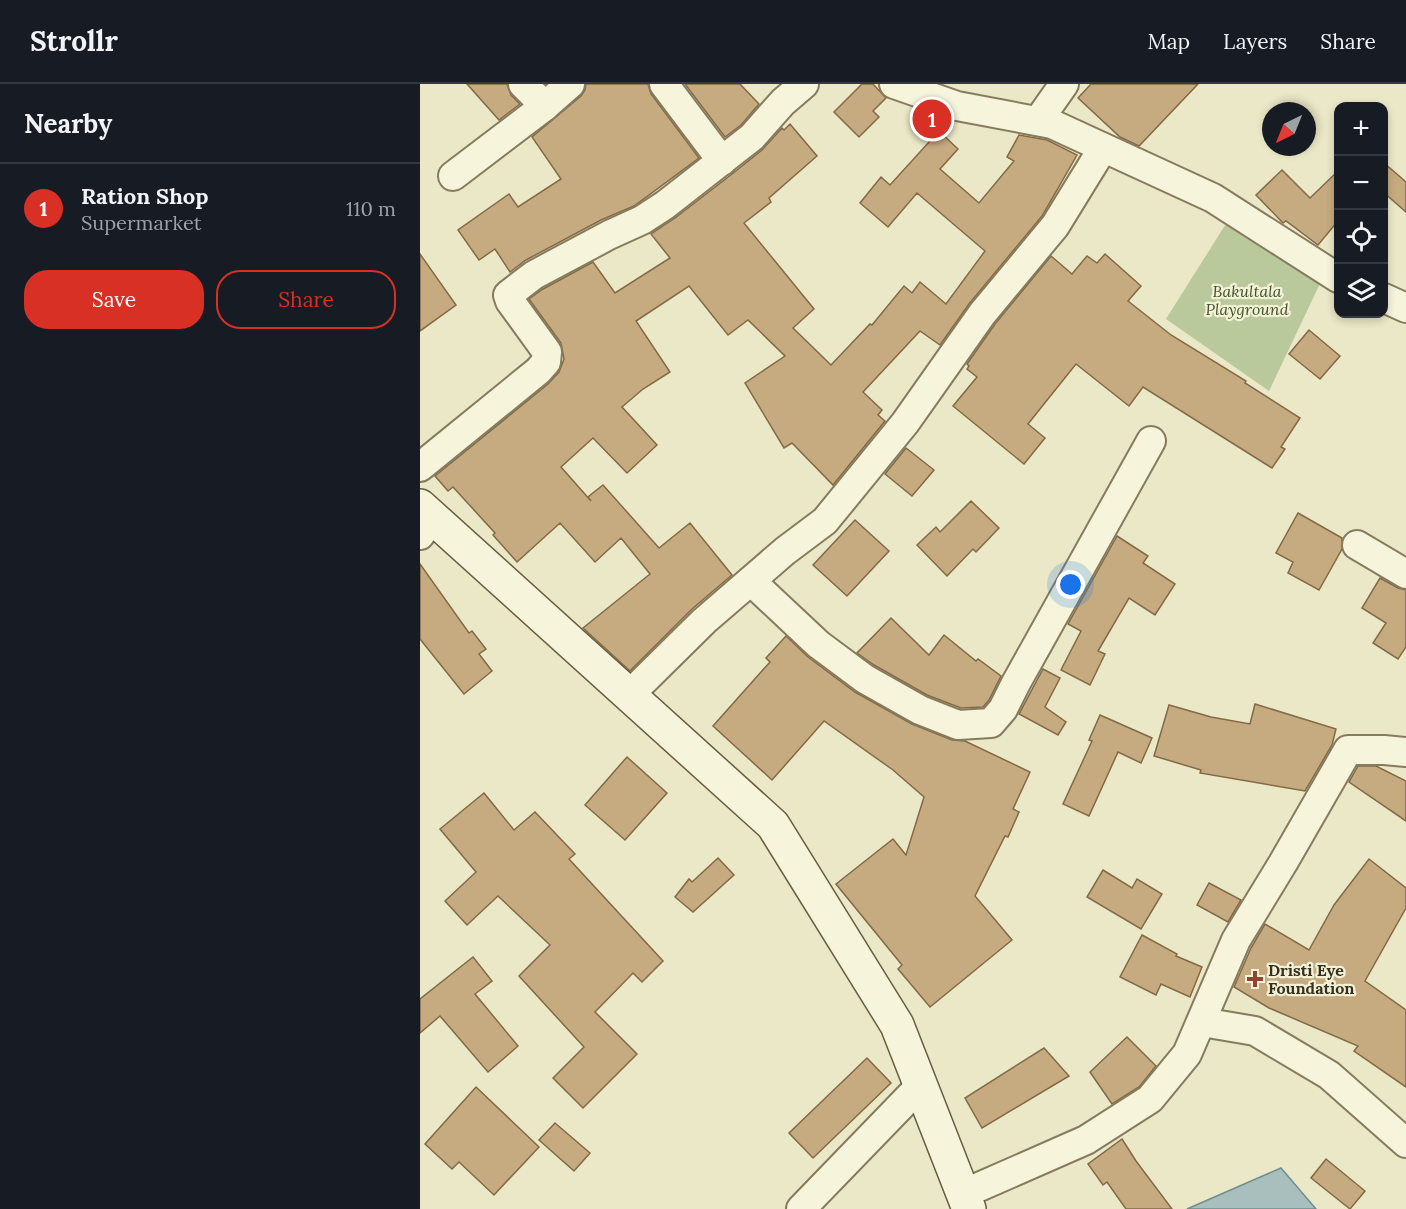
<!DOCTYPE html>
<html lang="en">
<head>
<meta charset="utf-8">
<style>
	:root { --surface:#171b24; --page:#242831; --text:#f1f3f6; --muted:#9ea1a6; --line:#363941; --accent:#d93025 }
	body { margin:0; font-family:Lora,serif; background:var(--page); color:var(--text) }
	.controls { position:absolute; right:18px; top:18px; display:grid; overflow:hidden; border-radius:12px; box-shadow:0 3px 9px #0003 }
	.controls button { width:54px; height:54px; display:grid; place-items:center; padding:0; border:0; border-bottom:2px solid var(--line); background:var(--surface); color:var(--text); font:30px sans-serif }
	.compass { position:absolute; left:842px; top:18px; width:54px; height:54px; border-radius:50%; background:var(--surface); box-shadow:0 3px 9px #0003; rotate:223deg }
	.you { position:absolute; left:651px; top:501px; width:21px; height:21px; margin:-15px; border:4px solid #fff; border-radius:50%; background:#1a73e8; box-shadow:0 0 0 9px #1a73e833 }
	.badge { display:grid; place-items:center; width:39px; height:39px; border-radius:50%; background:var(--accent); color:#fff; font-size:20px; font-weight:700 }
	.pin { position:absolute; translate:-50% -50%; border:3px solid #fff; box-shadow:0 2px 6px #0006 }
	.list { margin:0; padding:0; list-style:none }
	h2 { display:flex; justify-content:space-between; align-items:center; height:78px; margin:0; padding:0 24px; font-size:26px }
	h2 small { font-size:20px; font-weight:400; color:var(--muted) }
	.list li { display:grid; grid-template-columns:39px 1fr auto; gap:18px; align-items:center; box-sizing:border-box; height:90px; padding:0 24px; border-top:2px solid var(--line) }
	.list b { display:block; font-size:22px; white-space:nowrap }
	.list p { margin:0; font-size:20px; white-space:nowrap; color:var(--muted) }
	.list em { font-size:20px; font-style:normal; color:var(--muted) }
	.actions { display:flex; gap:12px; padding:18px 24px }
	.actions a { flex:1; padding:14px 0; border:2px solid var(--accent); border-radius:24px; text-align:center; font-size:21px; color:var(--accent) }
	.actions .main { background:var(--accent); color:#fff }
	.icon { flex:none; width:33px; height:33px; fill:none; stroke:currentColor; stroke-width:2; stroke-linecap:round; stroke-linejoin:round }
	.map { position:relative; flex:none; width:986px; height:1125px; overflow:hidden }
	header { display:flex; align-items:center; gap:36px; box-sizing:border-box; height:84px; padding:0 30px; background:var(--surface); border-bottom:2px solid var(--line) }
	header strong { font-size:28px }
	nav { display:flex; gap:33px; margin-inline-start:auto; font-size:21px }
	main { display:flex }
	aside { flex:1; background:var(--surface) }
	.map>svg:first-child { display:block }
</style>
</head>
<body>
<header>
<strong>Strollr</strong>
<nav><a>Map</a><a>Layers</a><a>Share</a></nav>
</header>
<main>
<aside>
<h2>Nearby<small></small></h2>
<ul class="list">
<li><span class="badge">1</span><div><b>Ration Shop</b><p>Supermarket</p></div><em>110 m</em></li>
</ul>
<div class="actions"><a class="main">Save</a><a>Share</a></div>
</aside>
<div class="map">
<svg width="986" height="1125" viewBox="0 0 986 1125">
	<rect width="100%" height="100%" fill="#ebe8c7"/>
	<polygon fill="#bac99c" points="814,127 906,187 849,307 746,235"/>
	<polygon fill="#a8bfbd" stroke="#6f8d8c" stroke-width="1.5" points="861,1084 896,1125 767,1125"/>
	<g fill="#c6ab80" stroke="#836a45" stroke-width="1.5">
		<polygon points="47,0 87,0 91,11 100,20 79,36"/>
		<polygon points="166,0 228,0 231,10 279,74 214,122 181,136 106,176 90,188 75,165 59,176 38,146 89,110 98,123 141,95 112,53 161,12 165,6"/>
		<polygon points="265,0 320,0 339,20 321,41 305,53"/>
		<polygon points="442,0 453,0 466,14 453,27 459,33 439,53 414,28"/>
		<polygon points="671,0 778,0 719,62 700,53 658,14"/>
		<polygon points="370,40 397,72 349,114 351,118 324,139 394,225 373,244 411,281 450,240 452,241 484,202 492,209 500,198 526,220 565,167 497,109 468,143 440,119 461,93 470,101 519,47 538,65 520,85 559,119 594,77 587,73 599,51 627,56 657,71 622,132 549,220 520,261 500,247 443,308 462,326 458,331 465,337 413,401 372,359 364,364 325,299 365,272 328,236 308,251 269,202 216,237 250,288 223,305 202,323 237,361 207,389 173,354 141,383 171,417 168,413 183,401 239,464 270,439 312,491 272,525 210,587 163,544 230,490 201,454 175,478 140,439 97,478 73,451 75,449 33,403 28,407 15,392 128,300 139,288 144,275 141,259 109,215 123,205 173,178 195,209 250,174 231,150 255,134 312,90 342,66 362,44 364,46"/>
		<polygon points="963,78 986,98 986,128 963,108"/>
		<polygon points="862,86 890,114 918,87 918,137 898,161 866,137 863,139 836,111"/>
		<polygon points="0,170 36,221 0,247"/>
		<polygon points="685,170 721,202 708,217 751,251 826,297 825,299 880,334 861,363 865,365 852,384 723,303 709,322 656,280 608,340 625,354 604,380 533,322 557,293 547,285 549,282 547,280 575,240 631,172 652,190 667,172 677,179"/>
		<polygon points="889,246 920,272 900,295 869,270"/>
		<polygon points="486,364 514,386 492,412 465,390"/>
		<polygon points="551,417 579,444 556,468 553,465 527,492 497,461 516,443 520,448"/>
		<polygon points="878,429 922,454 922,465 899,506 868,489 873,478 856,469"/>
		<polygon points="435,436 469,467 427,512 393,481"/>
		<polygon points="697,452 728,472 723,479 755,500 735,531 709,514 678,567 685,570 670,601 641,586 661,547 648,540"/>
		<polygon points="0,480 49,549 52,547 66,565 59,570 72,587 44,610 0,555"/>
		<polygon points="960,494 978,504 986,506 986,563 978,575 953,559 966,539 942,524"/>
		<polygon points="471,534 509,571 524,551 556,577 558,575 581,592 569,616 563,623 541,624 507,611 454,581 437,569"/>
		<polygon points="366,552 388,573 435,608 492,640 532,656 545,657 610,688 593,725 599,728 588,753 585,752 555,812 592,856 510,923 478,885 482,881 416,800 473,755 486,771 504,713 473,686 404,637 352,696 293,642 350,578 346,574"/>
		<polygon points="623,585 640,594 625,623 646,638 638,651 599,630"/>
		<polygon points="835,620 916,645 912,661 885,707 780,689 781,686 734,672 749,621 791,633 830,640"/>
		<polygon points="680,631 732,654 721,679 698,668 669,732 643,720 672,657 669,656"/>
		<polygon points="207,673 247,709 205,756 165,721"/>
		<polygon points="938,682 956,682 986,697 986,737 929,698"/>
		<polygon points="64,709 94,746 115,728 155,770 149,775 243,877 222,898 213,889 175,928 217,970 163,1024 133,994 164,963 99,892 130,861 78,812 47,841 25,817 56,788 20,745"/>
		<polygon points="298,774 314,791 273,828 255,813 269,795 272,798"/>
		<polygon points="949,775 986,804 986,824 945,897 986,926 986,1003 934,967 938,962 849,924 814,903 831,864 845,840 889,866 914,821"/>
		<polygon points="683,786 712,804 717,795 742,810 721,845 667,813"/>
		<polygon points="789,799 821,816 808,838 777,821"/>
		<polygon points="722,851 757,870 756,872 782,883 770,913 741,900 736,911 700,893"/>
		<polygon points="53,873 72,897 55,910 98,962 68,988 20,932 0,949 0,915"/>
		<polygon points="707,953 736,982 719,1003 692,1020 670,988"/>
		<polygon points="624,964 649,992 562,1044 545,1014"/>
		<polygon points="447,974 471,999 393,1074 369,1049"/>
		<polygon points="56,1003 119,1063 74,1111 39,1078 32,1085 5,1060"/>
		<polygon points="135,1039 170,1069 154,1087 119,1056"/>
		<polygon points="702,1055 716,1077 752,1125 706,1125 687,1098 683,1101 668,1080"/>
		<polygon points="906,1075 945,1107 930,1125 891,1094"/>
	</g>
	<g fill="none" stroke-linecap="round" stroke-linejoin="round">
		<g stroke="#867b5e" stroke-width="32">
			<g id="street">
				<polyline points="103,0 125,22"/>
				<polyline points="244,0 302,77"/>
				<polyline points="474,0 537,22 632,40 793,114 918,194"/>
				<polyline points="618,37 644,0"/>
				<polyline points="33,92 125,22 150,0"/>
				<polyline points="964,214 986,224"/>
				<polyline points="0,383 118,287 126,278 127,268 90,217 88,211 114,191 189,151 222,136 245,121 332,53 363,18 384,0"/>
				<polyline points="0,451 12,433"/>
				<polyline points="937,461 986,490"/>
				<polyline points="331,497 398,560 445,595 500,626 538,641 571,639 583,625 596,599 731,357"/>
				<polyline points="209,611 284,537 365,467 405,437 485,339 562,230 635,142 683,64"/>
				<polyline points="782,938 835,947 909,991 986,1059"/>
				<polyline points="543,1110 666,1056 730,1015 767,970 816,856 863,779 928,666 964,666 986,668"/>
				<polyline points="381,1125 500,1002"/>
			</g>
		</g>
		<g stroke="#685c41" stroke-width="36">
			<polyline id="secondary" points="0,422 353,741 477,941 549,1125"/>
		</g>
		<use href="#street" stroke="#f6f4da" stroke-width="28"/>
		<use href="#secondary" stroke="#f6f4da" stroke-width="33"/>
	</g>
	<path fill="#904432" stroke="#f3f1d6" stroke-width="2" d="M832 886h6v6h6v6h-6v6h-6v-6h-6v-6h6z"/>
	<g text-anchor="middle" stroke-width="4.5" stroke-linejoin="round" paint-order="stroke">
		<g font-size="16" font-style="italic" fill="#3f5228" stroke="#f3f1d6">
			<text x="827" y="213">Bakultala<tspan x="827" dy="18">Playground</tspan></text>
		</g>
		<g font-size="16" font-weight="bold" fill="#373020" stroke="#f3f1d6" text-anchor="start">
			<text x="848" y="892">Dristi Eye<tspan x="848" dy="18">Foundation</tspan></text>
		</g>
	</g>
</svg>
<div class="controls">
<button>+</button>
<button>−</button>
<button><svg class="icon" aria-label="locate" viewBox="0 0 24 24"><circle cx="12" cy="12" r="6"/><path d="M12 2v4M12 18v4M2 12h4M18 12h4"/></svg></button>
<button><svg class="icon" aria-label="layers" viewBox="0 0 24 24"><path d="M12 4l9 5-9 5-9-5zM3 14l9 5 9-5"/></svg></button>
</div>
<svg class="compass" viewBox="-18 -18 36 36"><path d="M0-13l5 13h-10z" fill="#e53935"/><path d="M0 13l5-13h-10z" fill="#9ea1a6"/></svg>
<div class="you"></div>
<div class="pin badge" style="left:512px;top:35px">1</div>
</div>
</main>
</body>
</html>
